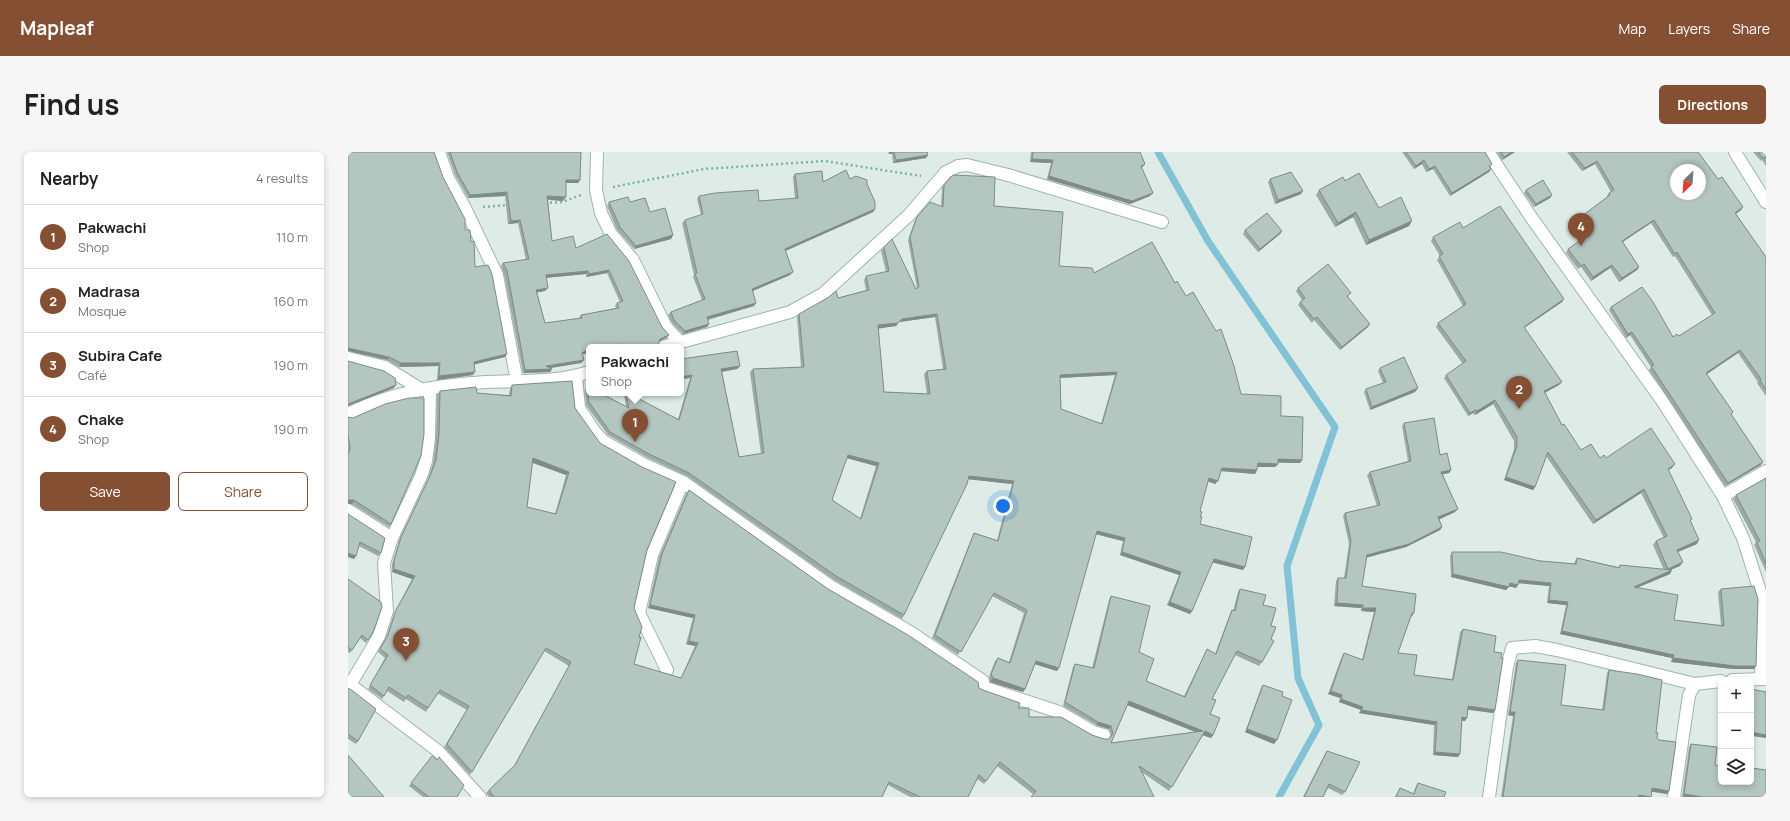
<!DOCTYPE html>
<html lang="en">
<head>
<meta charset="utf-8">
<style>
	:root { --surface:#fff; --page:#f6f6f6; --text:#222; --muted:#767676; --line:#e0e0e0; --accent:#854f34 }
	body { margin:0; font-family:Manrope,sans-serif; background:var(--page); color:var(--text) }
	.controls { position:absolute; right:12px; bottom:12px; display:grid; overflow:hidden; border-radius:6px; box-shadow:0 2px 6px #0003 }
	.controls button { width:36px; height:36px; display:grid; place-items:center; padding:0; border:0; border-bottom:1px solid var(--line); background:var(--surface); color:var(--text); font:20px sans-serif }
	.compass { position:absolute; left:1322px; top:12px; width:36px; height:36px; border-radius:50%; background:var(--surface); box-shadow:0 2px 6px #0003; rotate:205deg }
	.you { position:absolute; left:655px; top:354px; width:14px; height:14px; margin:-10px; border:3px solid #fff; border-radius:50%; background:#1a73e8; box-shadow:0 0 0 6px #1a73e833 }
	.badge { display:grid; place-items:center; width:26px; height:26px; border-radius:50%; background:var(--accent); color:#fff; font-size:13px; font-weight:700 }
	.pin { position:absolute; translate:-50% -33px; filter:drop-shadow(0 1px 2px #0008) }
	.pin::after { content:''; position:absolute; top:21px; width:14px; height:12px; background:inherit; clip-path:polygon(0 0,100% 0,50% 100%) }
	.popup { position:absolute; left:238px; top:192px; width:98px; height:52px; box-sizing:border-box; display:grid; place-content:center; border-radius:6px; background:var(--surface); filter:drop-shadow(0 1px 3px #0005); font-size:13px; white-space:nowrap; color:var(--muted) }
	.popup b { font-size:15px; color:var(--text) }
	.popup::after { content:''; position:absolute; left:50%; top:100%; margin-left:-8px; border:8px solid transparent; border-top-color:var(--surface) }
	.list { margin:0; padding:0; list-style:none }
	h2 { display:flex; justify-content:space-between; align-items:center; height:52px; margin:0; padding:0 16px; font-size:17px }
	h2 small { font-size:13px; font-weight:400; color:var(--muted) }
	.list li { display:grid; grid-template-columns:26px 1fr auto; gap:12px; align-items:center; box-sizing:border-box; height:64px; padding:0 16px; border-top:1px solid var(--line) }
	.list b { display:block; font-size:15px; white-space:nowrap }
	.list p { margin:0; font-size:13px; white-space:nowrap; color:var(--muted) }
	.list em { font-size:13px; font-style:normal; color:var(--muted) }
	.actions { display:flex; gap:8px; padding:12px 16px }
	.actions a { flex:1; padding:9px 0; border:1px solid var(--accent); border-radius:6px; text-align:center; font-size:14px; color:var(--accent) }
	.actions .main { background:var(--accent); color:#fff }
	.icon { flex:none; width:22px; height:22px; fill:none; stroke:currentColor; stroke-width:2; stroke-linecap:round; stroke-linejoin:round }
	.map { position:relative; flex:none; width:1418px; height:645px; overflow:hidden; border-radius:6px }
	header { display:flex; align-items:center; gap:24px; box-sizing:border-box; height:56px; padding:0 20px; background:var(--accent); color:#fff }
	header strong { font-size:19px }
	nav { display:flex; gap:22px; margin-inline-start:auto; font-size:14px }
	.intro { display:flex; align-items:center; justify-content:space-between; box-sizing:border-box; height:96px; padding:0 24px }
	h1 { margin:0; font-size:28px }
	.button { padding:10px 18px; border-radius:6px; background:var(--accent); color:#fff; font-size:14px; font-weight:700 }
	main { display:flex; gap:24px; padding:0 24px }
	aside { flex:1; background:var(--surface); border-radius:6px; box-shadow:0 2px 6px #0003 }
	.map>svg:first-child { display:block }
</style>
</head>
<body>
<header>
<strong>Mapleaf</strong>
<nav><a>Map</a><a>Layers</a><a>Share</a></nav>
</header>
<div class="intro"><h1>Find us</h1><a class="button">Directions</a></div>
<main>
<aside>
<h2>Nearby<small>4 results</small></h2>
<ul class="list">
<li><span class="badge">1</span><div><b>Pakwachi</b><p>Shop</p></div><em>110 m</em></li>
<li><span class="badge">2</span><div><b>Madrasa</b><p>Mosque</p></div><em>160 m</em></li>
<li><span class="badge">3</span><div><b>Subira Cafe</b><p>Café</p></div><em>190 m</em></li>
<li><span class="badge">4</span><div><b>Chake</b><p>Shop</p></div><em>190 m</em></li>
</ul>
<div class="actions"><a class="main">Save</a><a>Share</a></div>
</aside>
<div class="map">
<svg width="1418" height="645" viewBox="0 0 1418 645">
	<rect width="100%" height="100%" fill="#deebe7"/>
	<g fill="none" stroke-linecap="round" stroke-linejoin="round">
		<polyline stroke="#81c2d6" stroke-width="7" points="810,0 860,89 987,275 939,414 950,526 971,573 931,645"/>
		<g stroke="#a1b3af" stroke-width="14">
			<g id="minor">
				<polyline points="91,0 100,26 117,56 149,123 169,230"/>
				<polyline points="249,0 248,38 253,61 263,82 285,108 318,175 331,189"/>
				<polyline points="1140,0 1183,65 1315,250 1375,344 1395,386 1415,449 1413,526"/>
				<polyline points="1387,0 1418,50"/>
				<polyline points="315,195 442,160 475,142 561,63 598,20 610,14 619,13 660,23 814,70"/>
				<polyline points="0,206 37,215 74,238"/>
				<polyline points="228,224 231,256 247,280 255,289 295,312 335,330 482,434 562,480 635,529 635,535 711,560 745,580 756,583"/>
				<path d="M0 262C42 240 92 233 138 230 172 228 208 231 241 220"/>
				<polyline points="1375,344 1418,319"/>
				<polyline points="0,358 44,386"/>
				<polyline points="319,518 291,461 304,403 335,330"/>
				<polyline points="1384,528 1418,527"/>
				<polyline points="0,531 90,599 132,645"/>
				<polyline points="2,533 31,484 39,459 36,411 44,386 73,324 78,309 81,286 82,237"/>
				<polyline points="1141,645 1159,515 1164,496 1187,494 1209,498 1347,532 1373,529"/>
				<polyline points="1326,645 1341,543 1347,532"/>
			</g>
		</g>
		<g stroke="#7cb2a6" stroke-width="2.5" stroke-dasharray="2 3" stroke-linecap="butt">
			<polyline points="265,35 356,17 477,9 573,24"/>
			<polyline points="197,51 214,50 233,43"/>
			<polyline points="135,55 160,53"/>
		</g>
		<use href="#minor" stroke="#fff" stroke-width="12"/>
	</g>
	<g fill="#9baaa5" fill-rule="evenodd">
		<path d="M99 0H233L232 28 230 31H218L215 49 200 48 204 89 228 96 259 82 314 175 321 183 318 186 311 189 310 194 311 195H241V201L235 202 236 208 233 211 203 216 204 217 202 220 175 221 156 122 153 114 155 111 178 108 170 71 160 72 157 44 120 46 107 23ZM259 121 272 150 269 151 267 154 268 156 233 163 231 166 197 171 189 140 197 139 198 126 238 122V125Z"/>
		<polygon points="540,0 579,0 580,3 578,6 553,10 545,11 544,2 541,2"/>
		<polygon points="683,0 792,0 797,12 795,15 794,16 802,44 782,52 699,27 703,11 682,10"/>
		<polygon points="1054,0 1137,0 1144,12 1142,15 1143,17 1141,20 1102,44 1085,17 1078,20 1074,12 1066,17"/>
		<polygon points="1149,0 1167,0 1154,8"/>
		<polygon points="1219,0 1350,0 1370,27 1395,55 1393,58 1388,62 1418,105 1418,244 1409,231 1410,230 1390,201 1359,222 1385,260 1383,263 1413,313 1377,334 1301,218 1303,215 1282,183 1278,186 1261,158 1263,155 1325,185 1331,184 1364,163 1327,104 1325,105 1303,71 1275,90 1291,115 1289,118 1271,130 1262,116 1243,129 1233,115 1230,117 1218,101 1220,97 1234,87 1223,73 1226,70 1259,45 1259,44 1261,41 1263,40 1247,12 1234,19"/>
		<polygon points="1405,0 1418,0 1418,14 1414,8 1413,9"/>
		<polygon points="447,22 475,30 502,27 519,32 527,57 525,60 437,99 442,123 405,139 406,154 360,168 361,172 359,175 335,182 324,171 320,163 323,160 354,148 345,125 346,123 334,71 337,68 353,63 349,47 351,44 411,49 447,47 445,25"/>
		<polygon points="95,25 117,78 123,90 127,115 157,205 127,212 125,223 89,228 90,214 51,215 39,208"/>
		<polygon points="922,27 953,42 927,52 920,30"/>
		<polygon points="997,29 1031,56 1061,74 1018,93 1005,65 987,75 968,43 971,38"/>
		<path d="M596 33 646 54 711 114 746 121 827 131 893 242 933 264 954 308 952 311H930V312L927 315H909V318L907 322 873 319 867 332 860 329 852 359V372L895 418 864 410 844 459 842 462 819 453 831 423 772 403 775 389 748 382 709 519 687 512 677 537 675 540 642 530 641 525 647 509 650 506 661 510 676 461 644 444 610 503 584 486 624 385 626 381 649 388 664 332 620 327 556 463 554 467 486 428 339 324 298 305 260 283 238 253 237 238 239 235 278 254 276 243 278 241 330 267 342 226 333 227V207L392 214 389 217 374 220 391 305 413 302 402 220 405 217 453 215 449 165 451 162 490 146 518 138 516 128 518 124 538 120 533 99 536 95 568 137 569 136 560 88 567 68 569 65 593 54 594 36ZM587 165 595 217 579 219 576 222 579 242 536 240 530 176 548 174 551 170ZM767 223 753 272 713 257 712 226ZM499 306 528 314 512 367 484 348Z"/>
		<polygon points="1178,38 1204,43 1202,46 1186,55 1176,41"/>
		<polygon points="261,50 282,50 325,83 323,87 286,97 269,78 259,54"/>
		<polygon points="1115,76 1214,150 1176,176 1211,233 1197,241 1214,273 1233,298 1252,306 1258,306 1324,316 1320,318 1342,369 1349,392 1330,400 1332,414 1322,418 1322,422 1290,435 1326,468 1373,473 1370,440 1373,437 1408,514 1406,517 1385,517 1323,510 1324,506 1212,482 1218,453 1199,451 1201,434 1171,431 1168,436 1161,434 1158,438 1103,425 1102,404 1104,400 1226,412 1227,409 1229,406 1270,415 1272,413 1316,418 1305,393 1308,389 1316,386 1293,341 1245,372 1198,304 1187,335 1185,338 1156,328 1166,297 1166,289 1145,252 1127,263 1125,261 1120,264 1096,226 1098,223 1115,212 1088,175 1090,171 1115,154 1089,108 1092,104 1083,89 1085,85"/>
		<polygon points="897,78 934,79 932,82 910,100 895,82"/>
		<polygon points="950,136 1001,144 1000,145 1020,175 992,198 966,168 964,171 950,153 952,150 954,148 948,139"/>
		<polygon points="1032,216 1070,236 1067,240 1022,258 1016,240 1018,237 1035,231 1030,219"/>
		<path d="M164 233 227 256 299 398 286 456 291 485 286 512 333 526 347 494 338 492 345 466 300 456 311 405 338 342 341 338 480 437 631 536 635 538 670 556 681 565 756 587H761L763 584 761 577 748 573 715 554 725 515 727 512 744 516 761 448 763 444 791 500 798 529 836 544 857 501 859 497 867 502 882 462 884 458 885 459 890 440 892 437 915 453 923 474 914 510 911 514 887 503 864 547 862 562 865 583 863 586 855 583 821 639 795 621 685 642 649 614 636 632 629 627 620 645H562L540 633 534 645H141L138 641 141 638 166 614 221 514 196 499 122 623 96 595 119 558 89 541 78 560 58 547 56 550 39 539 34 547 20 537 37 506 30 500 38 486 46 462 64 427 44 420V412L51 389 80 327 85 311 88 286 89 243 92 239 161 243 162 237ZM184 310 218 323 207 362 179 355ZM779 553 847 580 763 591Z"/>
		<polygon points="0,265 43,372 41,375 4,352 0,352"/>
		<polygon points="1056,271 1092,303 1103,318 1101,321 1095,322 1107,360 1091,367 1094,375 1092,378 1058,395 1018,406 1014,434 1066,461 1064,465 1063,464 1050,501 1066,523 1104,527 1112,480 1115,477 1146,500 1145,561 1120,558 1117,569 1114,569 1110,605 1085,603 1086,573 1011,561 1013,558 991,550 992,546 980,542 994,504 996,501 1014,508 1026,460 1013,459 1013,456 986,454 988,429 990,426 996,426 1001,392 995,364 997,361 1029,354 1019,323 1022,320 1060,309 1054,274"/>
		<polygon points="1418,326 1418,420 1406,393 1408,390 1385,347 1388,343"/>
		<polygon points="0,362 33,401 30,404 11,394 6,407"/>
		<polygon points="0,427 20,488 18,491 12,486 2,501 0,500"/>
		<polygon points="1170,508 1213,553 1254,558 1259,521 1261,518 1308,581 1321,639 1319,642 1304,640 1303,645 1153,645 1165,564 1160,563 1168,511"/>
		<polygon points="915,533 934,544 926,592 897,580 913,536"/>
		<polygon points="0,536 10,589 8,592 0,587"/>
		<polygon points="1343,592 1369,595 1334,645 1341,595"/>
		<polygon points="979,599 997,640 994,643 980,636 975,645 955,645 977,602"/>
		<polygon points="84,604 109,645 75,645 61,634"/>
		<polygon points="1070,631 1096,645 1047,645 1050,639 1052,636 1065,642 1068,634"/>
	</g>
	<g fill="#7e8b86">
		<polygon points="542,0 545,0 544,2 541,2"/>
		<polygon points="1164,0 1167,0 1154,8 1156,5"/>
		<polygon points="580,3 578,6 553,10 545,11 548,8"/>
		<polygon points="684,7 705,8 703,11 682,10"/>
		<polygon points="1076,8 1074,12 1066,17 1068,14"/>
		<polygon points="1249,9 1247,12 1234,19 1237,16"/>
		<polygon points="1087,14 1085,17 1078,20 1081,17"/>
		<polygon points="1143,17 1141,20 1102,44 1104,41"/>
		<polygon points="701,24 805,41 802,44 782,52 699,27"/>
		<polygon points="218,28 232,28 230,31 216,31"/>
		<polygon points="955,39 953,42 927,52 930,48"/>
		<polygon points="159,40 157,44 120,46 122,43"/>
		<polygon points="1204,43 1202,46 1186,55 1188,52"/>
		<polygon points="199,44 218,45 215,49 197,47"/>
		<polygon points="1395,55 1393,58 1385,64 1387,61"/>
		<polygon points="527,57 525,60 435,100 437,97"/>
		<polygon points="1008,60 1005,65 987,75 990,71"/>
		<polygon points="172,68 170,71 160,72 163,69"/>
		<polygon points="1306,68 1303,71 1271,92 1274,89"/>
		<polygon points="1064,69 1061,74 1018,93 1021,88"/>
		<polygon points="934,79 932,82 910,100 912,97"/>
		<polygon points="325,83 323,87 286,97 288,94"/>
		<polygon points="1264,113 1262,116 1243,129 1245,125"/>
		<polygon points="1291,115 1289,118 1271,130 1274,126"/>
		<polygon points="261,118 259,121 238,125 241,122"/>
		<polygon points="240,119 238,122 195,126 198,123"/>
		<polygon points="445,120 442,123 402,140 404,137"/>
		<polygon points="200,136 197,139 186,141 188,138"/>
		<polygon points="1216,147 1214,150 1173,178 1176,175"/>
		<polygon points="408,151 406,154 357,168 359,165"/>
		<polygon points="589,162 587,165 551,170 548,174 528,177 530,173 554,167"/>
		<polygon points="361,172 359,175 335,182 337,179"/>
		<polygon points="1022,172 1020,175 992,198 994,195"/>
		<polygon points="1284,180 1282,183 1278,186 1280,182"/>
		<polygon points="321,183 318,186 309,190 312,187"/>
		<polygon points="271,192 269,195 258,195"/>
		<polygon points="0,196 41,205 39,208 0,199"/>
		<polygon points="241,198 241,201 235,202 234,201 237,199"/>
		<polygon points="1392,198 1390,201 1356,224 1358,221"/>
		<polygon points="159,202 157,205 124,213 126,210"/>
		<polygon points="236,208 233,211 196,217 198,214"/>
		<polygon points="53,211 92,211 90,214 51,215"/>
		<polygon points="392,214 389,217 371,220 373,217"/>
		<polygon points="204,217 202,220 175,221 177,218"/>
		<polygon points="127,220 125,223 89,228 91,224"/>
		<polygon points="769,220 767,223 710,226 712,223"/>
		<polygon points="344,223 342,226 333,227 333,225"/>
		<polygon points="1214,230 1211,233 1194,242 1196,239"/>
		<polygon points="48,233 46,236 0,254 0,252"/>
		<polygon points="1070,236 1067,240 1022,258 1024,255"/>
		<polygon points="1147,248 1145,252 1127,263 1129,259"/>
		<polygon points="1128,258 1125,261 1120,264 1122,261"/>
		<polygon points="500,303 531,311 528,314 498,306"/>
		<polygon points="185,306 221,320 218,323 182,310"/>
		<polygon points="930,307 954,308 952,311 928,310"/>
		<polygon points="1415,310 1413,313 1377,334 1380,331"/>
		<polygon points="910,311 930,312 927,315 907,315"/>
		<polygon points="1327,312 1324,316 1317,320 1320,317"/>
		<polygon points="874,316 909,318 907,322 872,319"/>
		<polygon points="1103,318 1101,321 1091,323 1093,320"/>
		<polygon points="621,324 666,329 664,332 618,327"/>
		<polygon points="1158,325 1187,335 1185,338 1156,328"/>
		<polygon points="861,326 870,329 867,332 859,329"/>
		<polygon points="1296,337 1293,341 1245,372 1248,368"/>
		<polygon points="0,348 6,348 4,352 0,352"/>
		<polygon points="1110,357 1107,360 1088,369 1090,365"/>
		<polygon points="1094,375 1092,378 1058,395 1016,406 1019,403"/>
		<polygon points="749,379 777,386 775,389 747,382"/>
		<polygon points="1351,388 1349,392 1327,401 1329,398"/>
		<polygon points="774,400 833,420 831,423 772,403"/>
		<polygon points="0,401 8,404 6,407 0,405"/>
		<polygon points="866,407 897,415 895,418 863,410"/>
		<polygon points="1335,410 1332,414 1317,420 1320,417"/>
		<polygon points="46,417 67,424 64,427 44,420"/>
		<polygon points="1324,418 1322,422 1284,438 1286,435"/>
		<polygon points="1105,422 1161,435 1158,438 1103,425"/>
		<polygon points="1171,428 1203,431 1201,434 1169,431"/>
		<polygon points="1162,431 1170,433 1168,436 1160,434"/>
		<polygon points="1201,448 1220,450 1218,453 1199,451"/>
		<polygon points="822,450 844,459 842,462 819,453"/>
		<polygon points="989,451 1015,453 1013,456 986,454"/>
		<polygon points="302,453 347,463 345,466 300,456"/>
		<polygon points="1015,456 1028,456 1026,460 1013,459"/>
		<polygon points="1214,479 1326,503 1324,506 1212,482"/>
		<polygon points="341,489 350,491 347,494 338,492"/>
		<polygon points="1325,506 1408,514 1406,517 1385,517 1323,510"/>
		<polygon points="688,509 711,516 709,519 686,512"/>
		<polygon points="645,526 677,537 675,540 642,530"/>
		<polygon points="983,539 994,543 992,546 980,542"/>
		<polygon points="993,547 1015,555 1013,558 991,550"/>
		<polygon points="781,549 855,579 853,582 779,553"/>
		<polygon points="1120,554 1147,558 1145,561 1118,557"/>
		<polygon points="1013,558 1089,570 1086,573 1011,561"/>
		<polygon points="1162,560 1167,560 1165,564 1160,563"/>
		<polygon points="1114,565 1119,566 1117,569 1112,568"/>
		<polygon points="750,570 763,574 761,577 748,573"/>
		<polygon points="899,577 929,588 926,592 897,580"/>
		<polygon points="857,579 865,583 863,586 854,583"/>
		<polygon points="1403,580 1418,583 1418,586 1403,584"/>
		<polygon points="1087,600 1112,602 1110,605 1085,603"/>
		<polygon points="1304,636 1321,639 1319,642 1302,639"/>
		<polygon points="1336,642 1355,645 1334,645"/>
		<polygon points="1291,643 1303,645 1289,645"/>
	</g>
	<g fill="#b4c6c0" stroke="#7e8b86" fill-rule="evenodd">
		<polygon points="0,0 86,0 95,25 117,67 117,78 122,78 123,90 126,89 127,115 140,113 144,122 159,202 126,210 127,220 91,224 92,211 53,211 41,205 0,196"/>
		<path d="M102 0H233L232 28H218V45L199 44 204 89 225 84 228 96 259 82 281 109 314 175 321 183 312 187 310 194 311 195H271V192L258 195H241V198L237 199 234 201 236 208 198 214 204 217 177 218 159 118 155 111 181 107 172 68 163 69 159 40 122 43 109 20ZM261 118 275 149 269 151 271 156 233 163 234 166 197 171 188 138 200 136 198 123 240 119 241 122Z"/>
		<polygon points="546,0 579,0 580,3 556,7 548,8"/>
		<polygon points="685,0 792,0 797,12 793,14 805,41 784,49 701,24 705,8 684,7"/>
		<polygon points="1058,0 1137,0 1144,12 1141,14 1143,17 1104,41 1087,14 1081,17 1076,8 1068,14"/>
		<polygon points="1153,0 1164,0 1156,5"/>
		<path d="M1224 0H1350L1370 27 1374 25 1395 55 1387 61 1418 105V238L1412 228 1413 227 1392 198 1358 221 1385 260 1383 262 1415 310 1380 331 1303 214 1306 213 1284 180 1280 182 1263 155 1294 135 1305 150 1325 185 1329 182 1331 184 1367 161 1329 100 1327 102 1306 68 1274 89 1291 115 1274 126 1264 113 1245 125 1236 112 1233 114 1220 97 1237 85 1226 70 1262 43 1261 41 1266 38 1249 9 1237 16ZM1328 18H1352V42H1328Z"/>
		<polygon points="1410,0 1418,0 1418,7 1417,5 1415,6"/>
		<polygon points="498,18 502,27 508,24 519,28 519,32 527,50 527,57 437,97 445,120 404,137 408,151 359,165 361,172 337,179 326,168 323,160 357,147 347,122 349,121 337,68 355,62 351,44 367,41 410,38 411,49 450,46 447,22 474,19 475,30"/>
		<polygon points="943,20 955,39 930,48 922,27"/>
		<polygon points="1011,21 1031,56 1053,45 1064,69 1021,88 1008,60 990,71 971,38 995,25 997,29"/>
		<path d="M605 23 647 25 646 54 715 60 711 114 744 116 746 121 804 90 827 131 829 129 838 144 845 140 868 179 873 177 886 214 893 242 933 244V264L955 265 954 308 930 307V312L910 311 909 318 874 316 870 329 861 326 852 359 854 360 852 365H854L852 372 904 385 897 415 866 407 844 459 822 450 833 420 774 400 777 386 749 379 711 516 688 509 677 537 645 526 643 522 650 506 662 511 679 458 646 441 613 500 587 483 626 381 650 389 666 329 621 324 619 332 556 463 488 424 341 321 301 302 262 280 241 250 239 235 241 236V241H252L281 256 278 241H280L331 268 344 223 333 225V207L389 199 392 214 373 217 391 305 416 301 405 217 456 215 451 162 481 145 488 139 490 146 521 138 518 124 541 119 536 95 544 87 568 137 571 135 562 85 569 65 582 50 595 55 596 33ZM589 162 598 217 579 219 582 242 536 240 530 173 550 171 554 167ZM769 220 754 272 713 257 712 223ZM500 303 531 311 513 367 484 348Z"/>
		<polygon points="1195,28 1204,43 1188,52 1178,38"/>
		<polygon points="280,45 282,50 297,46 302,60 317,56 325,83 288,94 272,75 261,50"/>
		<polygon points="1152,54 1216,147 1176,175 1214,230 1196,239 1214,273 1216,272 1233,298 1243,292 1252,306 1256,303 1258,306 1303,276 1327,312 1320,317 1344,367 1342,368 1351,388 1329,398 1335,410 1320,417 1308,389 1319,384 1296,337 1248,368 1200,300 1187,335 1158,325 1169,294 1169,285 1147,248 1129,259 1128,258 1122,261 1098,223 1118,209 1090,171 1118,152 1091,104 1095,102 1085,85 1112,70 1115,76"/>
		<polygon points="919,61 934,79 912,97 897,78"/>
		<polygon points="980,112 1003,141 999,144 1022,172 994,195 969,165 966,167 952,150 957,146 950,136"/>
		<polygon points="1056,205 1070,236 1024,255 1018,237 1038,230 1032,216"/>
		<polygon points="0,209 36,219 47,226 48,233 0,252"/>
		<path d="M224 229 227 256 252 291 294 315 328 330 299 398 286 456 294 475 291 485H293L286 512 333 526 350 491 341 489 347 463 302 453 314 402 341 338 480 437 560 483 630 530 631 536 635 538 672 551 670 556H681V565H713L744 583 756 587H761L765 582 763 574 750 570 717 550 727 512 746 516 763 444 802 454 791 500 806 507 798 529 837 545 859 497 868 502 884 458 887 459 892 437 918 443 915 453 928 456 923 474 928 475 923 487 926 489 914 510 889 499 888 501 864 547 868 548 862 562 872 566 865 583 857 579 824 635 791 614 806 645H683L688 639 652 610 638 629 631 623 620 645H572L541 630 534 645H146L141 638 167 613 223 510 198 496 124 620 99 592 121 554 92 538 80 556 60 543 58 546 41 535 36 544 22 533 40 503 32 497 40 483 48 458 67 424 46 417V409L53 385 82 324 88 308 91 283 92 239 128 235 129 241 163 244 164 233ZM185 306 221 320 208 362 179 355ZM781 549 855 579 763 591Z"/>
		<polygon points="61,246 76,246 76,282 73,304 43,372 6,348 0,348 0,303 2,296 0,282 0,265 5,266 37,252"/>
		<polygon points="1086,266 1092,303 1099,301 1103,318 1093,320 1110,357 1090,365 1094,375 1061,392 1019,403 1014,434 1068,442 1066,461 1064,461 1050,501 1069,503 1066,523 1105,528 1115,477 1148,484 1146,500 1154,501 1153,506 1155,506 1147,558 1120,554 1119,566 1114,565 1112,602 1087,600 1089,570 1013,558 1015,555 993,547 994,543 983,539 996,501 1015,508 1028,456 1015,456 1015,453 989,451 990,426 998,426 1003,388 997,361 1032,353 1022,320 1063,309 1056,271"/>
		<polygon points="1418,326 1418,412 1409,390 1412,389 1388,343"/>
		<polygon points="0,362 37,386 33,401 12,390 8,404 0,401"/>
		<polygon points="1104,400 1153,400 1192,409 1228,412 1229,406 1271,416 1272,413 1324,418 1286,435 1330,443 1326,468 1376,474 1373,437 1406,434 1410,447 1408,514 1387,514 1325,506 1326,503 1214,479 1220,450 1201,448 1203,431 1171,428 1170,433 1162,431 1161,435 1105,422"/>
		<polygon points="0,427 33,450 34,455 26,478 20,488 14,483 4,498 0,495"/>
		<polygon points="1170,508 1218,513 1213,553 1256,558 1261,518 1289,522 1314,528 1308,581 1310,581 1309,586 1311,588 1328,590 1321,639 1304,636 1303,645 1291,643 1290,645 1155,645 1167,560 1162,560"/>
		<polygon points="915,533 935,540 934,544 944,548 929,588 899,577"/>
		<polygon points="0,536 5,539 28,557 10,589 0,582"/>
		<polygon points="1403,537 1418,540 1418,583 1403,580"/>
		<polygon points="1343,592 1369,595 1367,613 1373,614 1373,630 1403,630 1403,616 1418,618 1418,645 1355,645 1336,642"/>
		<polygon points="979,599 1012,610 997,640 981,632 975,645 956,645"/>
		<polygon points="0,603 36,645 0,645"/>
		<polygon points="84,604 89,608 91,605 116,633 109,645 81,645 63,631"/>
		<polygon points="1070,631 1098,640 1096,645 1048,645 1052,636 1066,642"/>
	</g>
</svg>
<div class="controls">
<button>+</button>
<button>−</button>
<button><svg class="icon" aria-label="layers" viewBox="0 0 24 24"><path d="M12 4l9 5-9 5-9-5zM3 14l9 5 9-5"/></svg></button>
</div>
<svg class="compass" viewBox="-18 -18 36 36"><path d="M0-13l5 13h-10z" fill="#e53935"/><path d="M0 13l5-13h-10z" fill="#767676"/></svg>
<div class="you"></div>
<div class="pin badge" style="left:287px;top:290px">1</div>
<div class="popup"><b>Pakwachi</b>Shop</div>
<div class="pin badge" style="left:1171px;top:257px">2</div>
<div class="pin badge" style="left:58px;top:509px">3</div>
<div class="pin badge" style="left:1233px;top:94px">4</div>
</div>
</main>
</body>
</html>
